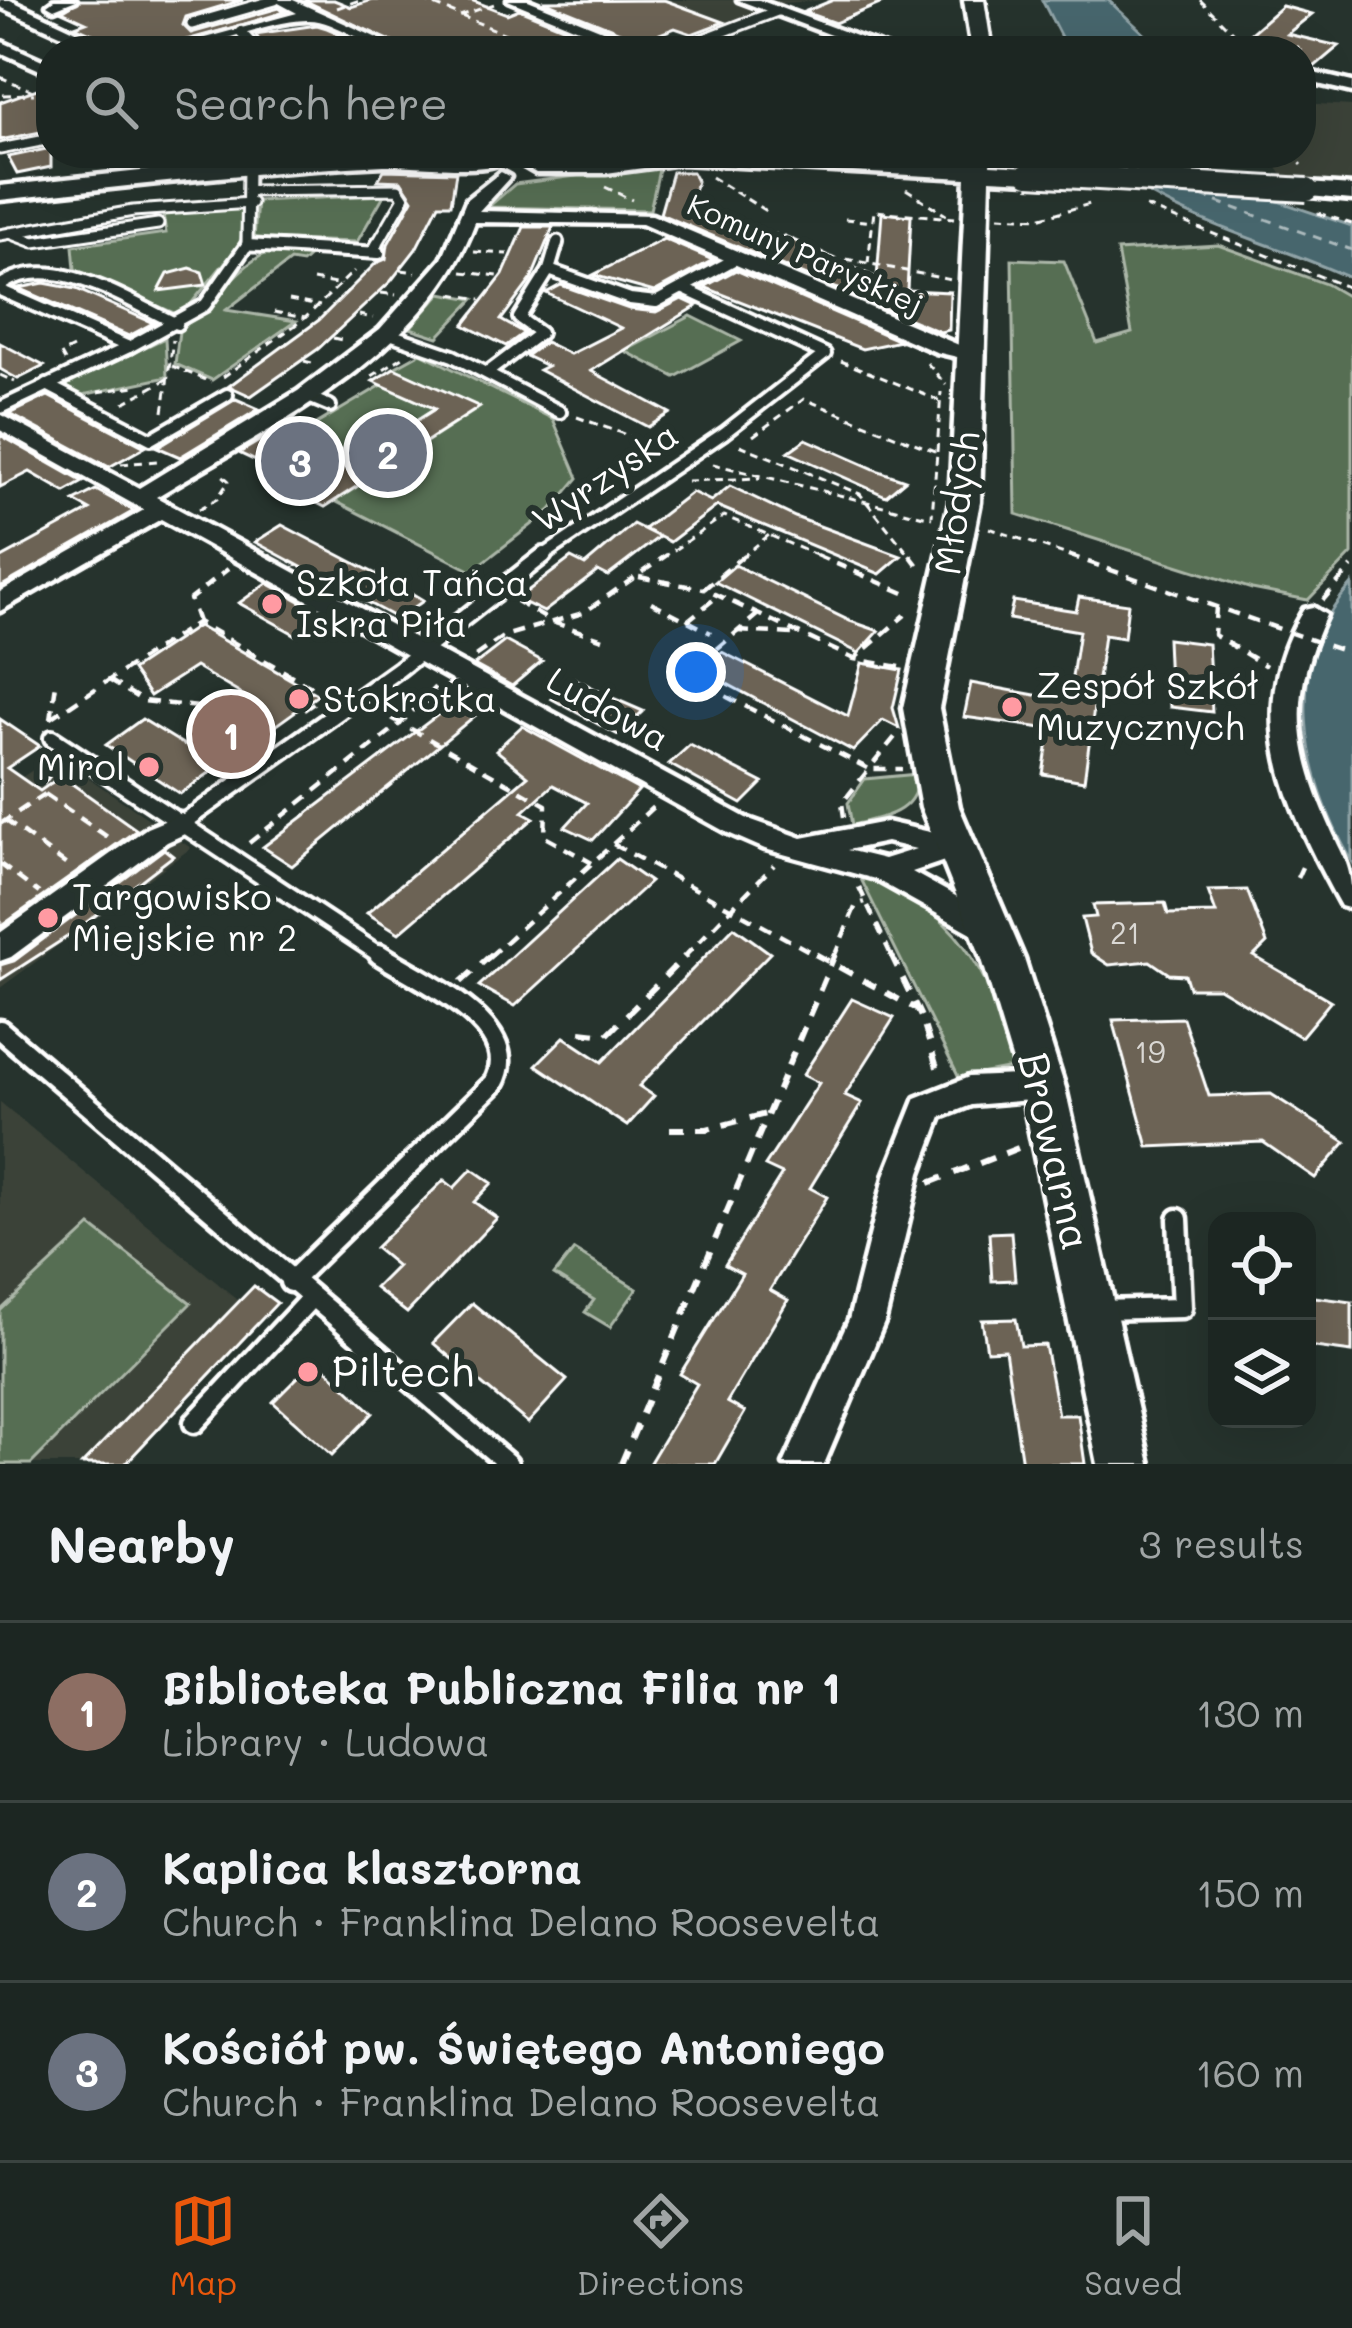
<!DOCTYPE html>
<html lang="en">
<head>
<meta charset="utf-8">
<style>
	:root { --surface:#1c2622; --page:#29322f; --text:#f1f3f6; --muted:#a0a5a5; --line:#3a4340; --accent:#ea580c }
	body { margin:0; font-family:Mali,sans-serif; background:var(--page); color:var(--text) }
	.controls { position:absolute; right:36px; bottom:36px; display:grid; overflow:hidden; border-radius:24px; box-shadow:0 12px 48px #0002 }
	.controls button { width:108px; height:108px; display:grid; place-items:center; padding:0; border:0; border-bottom:3px solid var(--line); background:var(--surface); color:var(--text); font:60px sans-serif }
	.you { position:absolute; left:696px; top:672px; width:42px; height:42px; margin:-30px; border:9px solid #fff; border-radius:50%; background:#1a73e8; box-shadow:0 0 0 18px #1a73e833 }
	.badge { display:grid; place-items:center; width:78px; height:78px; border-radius:50%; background:var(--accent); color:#fff; font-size:39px; font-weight:700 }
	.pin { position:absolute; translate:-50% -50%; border:6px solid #fff; box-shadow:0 3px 12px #0006 }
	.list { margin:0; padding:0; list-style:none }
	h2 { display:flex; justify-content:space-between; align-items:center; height:156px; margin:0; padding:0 48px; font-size:51px }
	h2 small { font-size:39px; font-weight:400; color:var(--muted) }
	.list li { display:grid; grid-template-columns:78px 1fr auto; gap:36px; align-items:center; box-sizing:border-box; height:180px; padding:0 48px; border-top:3px solid var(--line) }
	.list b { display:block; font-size:45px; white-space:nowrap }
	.list p { margin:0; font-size:39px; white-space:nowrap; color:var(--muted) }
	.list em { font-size:39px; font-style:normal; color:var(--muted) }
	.icon { flex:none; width:66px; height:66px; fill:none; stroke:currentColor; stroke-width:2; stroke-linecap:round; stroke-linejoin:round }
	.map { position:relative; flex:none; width:1352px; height:1464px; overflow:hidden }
	.search { position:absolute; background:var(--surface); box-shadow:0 12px 48px #0002; left:36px; right:36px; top:36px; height:132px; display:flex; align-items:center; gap:30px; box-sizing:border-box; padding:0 42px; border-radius:48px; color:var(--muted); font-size:45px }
	.sheet { height:696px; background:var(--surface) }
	nav { display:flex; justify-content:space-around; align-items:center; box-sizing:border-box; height:168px; border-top:3px solid var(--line); background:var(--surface); font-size:33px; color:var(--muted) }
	nav a { display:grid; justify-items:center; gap:6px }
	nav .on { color:var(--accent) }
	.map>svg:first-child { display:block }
</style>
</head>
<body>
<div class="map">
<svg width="1352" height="1464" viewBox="0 0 1352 1464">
	<rect width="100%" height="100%" fill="#26332d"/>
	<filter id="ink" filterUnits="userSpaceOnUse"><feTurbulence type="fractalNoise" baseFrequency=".00833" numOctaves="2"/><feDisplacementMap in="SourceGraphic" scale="24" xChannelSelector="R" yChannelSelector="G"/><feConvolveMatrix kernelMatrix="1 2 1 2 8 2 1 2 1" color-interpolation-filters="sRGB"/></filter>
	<g filter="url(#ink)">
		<g fill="#3b4239">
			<polygon points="628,0 830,0 783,3 712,31"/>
			<polygon points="1301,103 1352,106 1352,182 1284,178 1267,153 1301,153"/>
			<polygon points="55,755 191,848 0,988 0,792"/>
			<polygon points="0,1102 239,1301 81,1464 0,1464"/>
		</g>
		<g fill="#576e52" stroke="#abb6a8" stroke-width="3">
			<polygon points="660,165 650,210 488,207 515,184"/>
			<polygon points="384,195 357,242 254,239 257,201"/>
			<polygon points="243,208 240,244 181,316 75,269 73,246 166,233 163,214 169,211"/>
			<polygon points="1218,245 1326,284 1352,299 1352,554 1308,600 1252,589 1016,514 1012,259 1064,261 1097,343 1132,333 1117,251"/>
			<path d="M271 252 313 253 302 263 290 261 226 310 296 321 212 380 175 364 179 331C205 311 245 257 271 252Z"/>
			<polygon points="441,293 474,299 438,337 410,328"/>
			<polygon points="691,316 741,341 675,377 625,351"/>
			<polygon points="165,338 167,377 78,396 67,389 68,383"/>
			<polygon points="421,353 553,419 578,478 551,510 472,571 335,501 479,408 394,368"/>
			<polygon points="382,385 435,409 357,458 303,432"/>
			<path d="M918 774C918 814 883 817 852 825L848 803 865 779Z"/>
			<path d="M858 873C960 909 988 969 1017 1067L959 1078Z"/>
			<polygon points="91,1226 191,1303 31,1464 0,1464 0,1311"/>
			<polygon points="574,1250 637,1289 610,1327 585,1312 594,1300 554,1275"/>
		</g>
		<g fill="#46666d" stroke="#90a3a7" stroke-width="3">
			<polygon points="1042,0 1108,0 1151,40 1152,51 1062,51 1062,39"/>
			<path d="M1092 153H1176L1248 191 1352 226V279C1263 237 1167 221 1092 153Z"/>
			<path d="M1352 584V861C1302 777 1280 662 1352 584Z"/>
		</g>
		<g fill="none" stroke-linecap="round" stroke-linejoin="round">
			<g stroke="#acbabd" stroke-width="3" stroke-dasharray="9 8" stroke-linecap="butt">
				<polyline points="1121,153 1150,170"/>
				<polyline points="1201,196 1352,250"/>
			</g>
		</g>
		<g fill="#6c6455" stroke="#fff" stroke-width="3">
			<polygon points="80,0 243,0 186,17 183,25 191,33 279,8 285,12 153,51 131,51 75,26 86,22 62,11"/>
			<polygon points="304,0 334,0 351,7 372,0 471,0 507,14 519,9 619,50 583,51 560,42 538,50 516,41 501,47 486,42 462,51 410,51"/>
			<polygon points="664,0 724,22 692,34 675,28 642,41 543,1"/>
			<polygon points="833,0 889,0 835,23 804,12"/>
			<polygon points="1282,6 1312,14 1287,34 1339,46 1313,68 1301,66 1301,51 1257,48 1267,39 1246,37"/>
			<polygon points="317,25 327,28 380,51 267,51 255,34"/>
			<polygon points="51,84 51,130 0,140 0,102"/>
			<polygon points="51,148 51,167 17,174 8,157"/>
			<polygon points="384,170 456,172 451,204 439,204 416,249 391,281 318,349 251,396 229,386 319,320 376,263 386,259 388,244 413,199 401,181 378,180"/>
			<polygon points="672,172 692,172 697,181 690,206 773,242 784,236 877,278 882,213 911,216 907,290 950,292 949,330 940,332 660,214"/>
			<polygon points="524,227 553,227 531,280 501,320 524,333 506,346 464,325 503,275"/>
			<polygon points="664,239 713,260 654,292 593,275"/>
			<polygon points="190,268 202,272 206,285 159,291 168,274"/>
			<polygon points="736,270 900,341 862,349 704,287"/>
			<polygon points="44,283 76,289 153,323 129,336 19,288"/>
			<polygon points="561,285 629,309 656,312 682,299 697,306 591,371 670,413 648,427 539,370 547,366 526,356 545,342 570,354 621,328 546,293"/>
			<polygon points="0,343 44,366 18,379 7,373 0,369"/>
			<polygon points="394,368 480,407 325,507 305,497 317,490 239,453 278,430 294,437 303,432 357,458 435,409 373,381"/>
			<polygon points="48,396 145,447 109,467 10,414"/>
			<polygon points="236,399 259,409 180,457 157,447"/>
			<polygon points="0,435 83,482 65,492 30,472 0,487"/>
			<polygon points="806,439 879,471 905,480 886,496 788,452"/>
			<polygon points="730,486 795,517 901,556 880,574 717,506 670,542 644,529 692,492 711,501"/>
			<polygon points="96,490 134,511 0,587 0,559 90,510 74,501"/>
			<polygon points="633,524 659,537 608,576 598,571 544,612 517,599 571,558 585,565"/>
			<polygon points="282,525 395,584 423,601 398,619 255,542"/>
			<polygon points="735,565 850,621 879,631 859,653 715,582"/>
			<polygon points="267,583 307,605 300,610 320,621 298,636 239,603"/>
			<polygon points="1079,597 1128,604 1124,638 1104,635 1084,781 1043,774 1050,729 964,717 971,683 1062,700 1065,683 1071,684 1079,631 1009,619 1013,601 1076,611"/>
			<polygon points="198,626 318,695 180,794 106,745 142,719 186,746 251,700 195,667 150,696 132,670"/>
			<polygon points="1167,639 1208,644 1212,712 1170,707"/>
			<polygon points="505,641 542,661 512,686 474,665"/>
			<polygon points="722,652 848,716 862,663 902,670 893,708 899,728 883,720 853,751 701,670"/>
			<polygon points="574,678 615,699 643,711 618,735 552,699"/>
			<polygon points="449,684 488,705 292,866 263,847 443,711 426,701"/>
			<polygon points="0,719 40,746 7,768 40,791 61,776 137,830 0,927"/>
			<polygon points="522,726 639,790 593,840 565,827 587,803 553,785 523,812 534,818 399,933 367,913 528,776 496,750"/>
			<polygon points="690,745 763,783 742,804 669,764"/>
			<polygon points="164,849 173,856 70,935 0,980 0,965 14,961"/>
			<polygon points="617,859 650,882 515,1006 479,986"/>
			<polygon points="1247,890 1267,943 1254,956 1331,1001 1301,1037 1219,988 1189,988 1185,975 1169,974 1150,961 1109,965 1091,953 1082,918 1096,917 1093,905 1165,903 1168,914 1216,913 1208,891"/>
			<polygon points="734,927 770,953 639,1086 654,1096 627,1126 536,1065 564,1037 602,1062"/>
			<polygon points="852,999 894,1018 845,1095 862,1103 810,1188 827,1197 770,1290 788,1300 727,1402 745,1412 715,1464 649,1464 697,1384 680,1374 742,1274 725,1265 782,1174 765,1166 819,1083 803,1075"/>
			<polygon points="1183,1018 1209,1096 1271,1094 1346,1142 1315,1178 1263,1142 1148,1147 1113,1020"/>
			<polygon points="472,1169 492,1183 474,1202 497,1218 407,1313 375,1288 397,1266 375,1248 444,1180 454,1188"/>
			<polygon points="1011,1232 1015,1280 992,1281 989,1233"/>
			<polygon points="254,1286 277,1303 125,1464 82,1464"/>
			<polygon points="1307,1296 1352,1302 1352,1352 1307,1346"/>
			<polygon points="472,1303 567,1380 528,1423 433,1343"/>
			<polygon points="1016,1319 1021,1346 1045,1345 1058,1415 1078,1415 1085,1464 1022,1464 1005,1350 987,1351 982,1320"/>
			<polygon points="316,1359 373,1413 332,1455 273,1402"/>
		</g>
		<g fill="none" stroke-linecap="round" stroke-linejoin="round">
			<g stroke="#fff" stroke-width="15">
				<g id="lane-far3">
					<polyline points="192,24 275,0"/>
					<polyline points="240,31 258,51"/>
					<polyline points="673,51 777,11"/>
					<polyline points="0,149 51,139"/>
					<polyline points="153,159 194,153"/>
					<polyline points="250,191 398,189 404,198 376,246"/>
					<polyline points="10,233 34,242 158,224"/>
					<polyline points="0,235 133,211 251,203"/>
					<polyline points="247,245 248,165"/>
					<polyline points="246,246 266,246"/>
					<polyline points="556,246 558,241"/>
				</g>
			</g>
			<g stroke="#fff" stroke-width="18">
				<g id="lane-far2">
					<polyline points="373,252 378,243"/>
					<polyline points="549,270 630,299 656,302 737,258"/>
					<polyline points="0,285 2,291 129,347 205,305 247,245 379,253"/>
					<path d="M1 285C53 250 128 301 177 324"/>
					<polyline points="387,333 453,356 560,412"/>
					<polyline points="487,373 540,333 519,318 549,270 557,243"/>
					<polyline points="47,385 151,439 227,395"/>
					<polyline points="306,396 330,406"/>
					<polyline points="0,408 129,347"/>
					<polyline points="540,558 724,433 825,354 682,288"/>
				</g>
			</g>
			<g stroke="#fff" stroke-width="22">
				<g id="lane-far1">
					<polyline points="52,738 383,957"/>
					<polyline points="181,824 399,669 544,555"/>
				</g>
			</g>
			<g stroke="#fff" stroke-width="27">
				<g id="lane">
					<polyline points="0,1030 508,1464"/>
					<path d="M290 1282 494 1083C526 1025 420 981 379 954"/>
					<polyline points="1097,1310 1182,1308 1178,1219"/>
					<polyline points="194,1423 310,1299"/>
				</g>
			</g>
			<g stroke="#fff" stroke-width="9">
				<g id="street">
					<polygon points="0,0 10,0 119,51 98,51 0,7"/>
					<polygon points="76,0 54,9 47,5 54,0"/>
					<path d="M273 0H293L406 51C369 51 334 18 307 20 258 22 210 51 157 51L297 13Z"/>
					<polygon points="508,0 528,0 654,51 632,51"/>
					<polygon points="738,0 759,0 896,51 873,51"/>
					<polygon points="0,41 51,64 51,75 0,52"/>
					<polygon points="1222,43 1233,51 1216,51 1216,45"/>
					<polygon points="1301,70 1352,82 1352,92 1301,80"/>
					<polygon points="196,153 214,153 224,167 209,171"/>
					<polygon points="510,153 528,153 518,161 512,160"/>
					<path d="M501 172 510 177 479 211 652 215 980 354 970 360 936 352 642 224 475 222C426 355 271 427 156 497L746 818 802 838 886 822 965 840 969 847 965 854 912 872 1001 921 1005 929 1001 937 990 941 979 937 875 879 765 849 726 832 161 519 0 611V592L144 510 0 430V414L139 488 298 391 380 329 442 259 467 199ZM886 842 916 849 884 859 847 850Z"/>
					<path d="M1313 607 1326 615C1290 691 1294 745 1327 821 1344 861 1352 863 1352 909L1341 906C1288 809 1240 715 1304 609Z"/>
					<polygon points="181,814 191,817 195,824 191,831 167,842 11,957 0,961 0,933 147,828"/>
					<polygon points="1043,1074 1055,1078 1059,1088 1055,1098 971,1105 941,1117 920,1173 885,1320 824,1464 784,1464 849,1320 886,1173 916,1098 969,1077"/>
				</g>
			</g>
			<g stroke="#fff" stroke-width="9">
				<g id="secondary">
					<polygon points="964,0 984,0 992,51 972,51"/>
					<path d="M467 153 501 162C487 174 409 164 384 165 256 171 128 186 0 200V186L290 155Z"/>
					<polygon points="651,153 967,164 967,153 991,153 990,165 1029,167 1041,174 1029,181 990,179 980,502 939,708 959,807 1024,959 1065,1088 1150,1464 1098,1464 1021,1088 982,959 921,807 903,708 950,502 966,178 681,163 606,173 536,173 524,166 536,159"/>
					<polygon points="1307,183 1352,186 1352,200 1299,195 1299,185"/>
				</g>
			</g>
			<g stroke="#fff" stroke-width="3" stroke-dasharray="8 6" stroke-linecap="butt">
				<polyline points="422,0 518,39 545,41"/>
				<polyline points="1200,0 1234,34 1298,47 1301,56"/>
				<polyline points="337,8 360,0"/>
				<polyline points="460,16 497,3"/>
				<polyline points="1254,51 1249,45 1257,37"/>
				<polyline points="0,77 40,94"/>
				<polyline points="3,95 34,94"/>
				<polyline points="1291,153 1302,165"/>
				<polyline points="84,162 131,153"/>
				<polyline points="1248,164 1251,153"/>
				<polyline points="711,177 769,213"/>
				<polyline points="605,187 632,200"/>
				<polyline points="906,189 946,215"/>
				<polyline points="1146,207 1352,289"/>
				<polyline points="1318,213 1352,224"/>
				<polyline points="999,216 1038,218 1094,203"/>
				<polyline points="845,219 873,222"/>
				<polyline points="758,245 782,231"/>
				<polyline points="474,252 508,254"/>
				<polyline points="846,259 951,280"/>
				<polyline points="868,263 874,211 954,218"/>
				<polyline points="401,270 416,272"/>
				<polyline points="462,272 498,276"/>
				<polyline points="313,280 341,285"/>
				<polyline points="381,293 396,295"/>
				<polyline points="452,294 481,299"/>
				<polyline points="289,300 320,306"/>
				<polyline points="274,312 305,318"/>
				<polyline points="359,315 373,318"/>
				<polyline points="333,338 346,341"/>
				<polyline points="65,361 61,354 73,348"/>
				<polyline points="304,361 316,364"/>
				<polyline points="841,361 940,401"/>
				<polyline points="927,363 946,385"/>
				<polyline points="172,366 211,382"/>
				<polyline points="0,375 15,382"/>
				<polyline points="372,376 403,357"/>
				<polyline points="223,377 305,318 354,271"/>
				<polyline points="98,392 135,386"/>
				<polyline points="124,403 167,379"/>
				<polyline points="163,412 173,340"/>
				<polyline points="577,417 668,450"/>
				<polyline points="753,436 804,399 937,452 932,516"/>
				<polyline points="740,445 860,494 912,558"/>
				<polyline points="937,452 941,392"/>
				<polyline points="121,464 158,461"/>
				<polyline points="713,464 932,518"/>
				<polyline points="687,481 760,478"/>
				<polyline points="199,509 217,499 229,481 220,473"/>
				<polyline points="989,528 1076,558"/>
				<polyline points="662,558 724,516 823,558"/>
				<polyline points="741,558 769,535"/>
			</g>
			<g stroke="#fff" stroke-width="4.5" stroke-dasharray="12 9" stroke-linecap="butt">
				<polyline points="744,555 704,589 854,659"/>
				<polyline points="816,555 911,596"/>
				<polyline points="910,555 919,567"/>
				<polyline points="1068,555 1268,625"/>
				<polyline points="639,577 704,589"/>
				<polyline points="1323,600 1352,567"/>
				<polyline points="516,601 552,622 603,639"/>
				<polyline points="651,602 711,633"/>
				<polyline points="1216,607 1214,635 1266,666"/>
				<polyline points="687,621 718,596"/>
				<polyline points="198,622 190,599 228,569"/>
				<polyline points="738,631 792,634"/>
				<polyline points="475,656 504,636 583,613 667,555"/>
				<polyline points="900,667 854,659 905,615"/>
				<polyline points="670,668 869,769 895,737"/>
				<polyline points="685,676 757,615"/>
				<polyline points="109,680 143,701 237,711 273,733"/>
				<polyline points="374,708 546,805 545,837 592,863"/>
				<polyline points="51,718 198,622 325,695 304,710"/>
				<polyline points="51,719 56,684"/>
				<polyline points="45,794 109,838"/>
				<polyline points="844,817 842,803 869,769 902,769"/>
				<polyline points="5,820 72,869"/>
				<polyline points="0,824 45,794 43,784 59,763"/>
				<polyline points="249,843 400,724 437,685"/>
				<polyline points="613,844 653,807"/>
				<polyline points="0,864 39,893"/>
				<polyline points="1297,878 1303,865"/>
				<polyline points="859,887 892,957"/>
				<polyline points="489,957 613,844 820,957"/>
				<polyline points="684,957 774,865"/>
				<polyline points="834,957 856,905 865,902"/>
			</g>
			<g stroke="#fff" stroke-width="6" stroke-dasharray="15 12" stroke-linecap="butt">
				<polyline points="815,954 918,1010"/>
				<polyline points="891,954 922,1019 939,1074"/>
				<polyline points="461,982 492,954"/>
				<polyline points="581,1032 607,1035 687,954"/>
				<polyline points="670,1129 707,1129 766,1114"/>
				<polyline points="929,1183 1018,1148"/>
				<polyline points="621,1464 835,954"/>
			</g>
			<use href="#lane-far3" stroke="#26332d" stroke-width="9"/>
			<use href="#lane-far2" stroke="#26332d" stroke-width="10"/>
			<use href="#lane-far1" stroke="#26332d" stroke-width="14"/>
			<use href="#lane" stroke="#26332d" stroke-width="18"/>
			<use href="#street" fill="#26332d" fill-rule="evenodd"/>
			<use href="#secondary" fill="#26332d" fill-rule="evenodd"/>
			<g stroke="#fff" stroke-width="28" stroke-linecap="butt">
				<polyline id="secondary-bridge" points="1029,174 1307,190"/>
			</g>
			<polyline stroke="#fff" stroke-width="4.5" stroke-dasharray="12 9" stroke-linecap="butt" points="1268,625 1352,654"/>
			<use href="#secondary-bridge" stroke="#26332d" stroke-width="22"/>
		</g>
	</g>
	<g fill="#ff9aa2" stroke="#26332d" stroke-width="4.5">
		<circle cx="272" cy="604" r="12"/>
		<circle cx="299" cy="699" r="12"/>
		<circle cx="1012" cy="707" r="12"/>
		<circle cx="149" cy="767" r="12"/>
		<circle cx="48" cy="918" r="12"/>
		<circle cx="308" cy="1372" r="12"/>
	</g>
	<g text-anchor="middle" stroke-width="12" stroke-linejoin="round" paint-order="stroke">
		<g font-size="30" fill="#fff" stroke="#26332d">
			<text transform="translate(805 255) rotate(24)" y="10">Komuny Paryskiej</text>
		</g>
		<g font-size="30" fill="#dad8d4">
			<text x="1125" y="944">21</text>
			<text x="1150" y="1063">19</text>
		</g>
		<g font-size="36" fill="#fff" stroke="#26332d">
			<text transform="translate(605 477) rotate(-34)" y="13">Wyrzyska</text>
			<text transform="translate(957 503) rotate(-82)" y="13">Młodych</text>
			<text transform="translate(608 709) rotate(29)" y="13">Ludowa</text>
		</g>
		<g font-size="36" fill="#fff" stroke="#26332d" text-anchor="start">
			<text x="296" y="596">Szkoła Tańca<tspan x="296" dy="41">Iskra Piła</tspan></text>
			<text x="1036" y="699">Zespół Szkół<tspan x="1036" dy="41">Muzycznych</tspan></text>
			<text x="323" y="712">Stokrotka</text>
			<text x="125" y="780" text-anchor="end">Mirol</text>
			<text x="72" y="910">Targowisko<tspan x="72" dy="41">Miejskie nr 2</tspan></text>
		</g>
		<g font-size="42" fill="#fff" stroke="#26332d">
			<text transform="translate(1055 1151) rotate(77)" y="15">Browarna</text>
		</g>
		<g font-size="42" fill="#fff" stroke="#26332d" text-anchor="start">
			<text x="332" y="1387">Piltech</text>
		</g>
	</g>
</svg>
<div class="controls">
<button><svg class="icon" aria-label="locate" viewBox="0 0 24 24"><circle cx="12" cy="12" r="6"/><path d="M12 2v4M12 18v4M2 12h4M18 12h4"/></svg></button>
<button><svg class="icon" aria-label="layers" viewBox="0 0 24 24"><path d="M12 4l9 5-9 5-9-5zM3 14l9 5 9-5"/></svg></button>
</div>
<div class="you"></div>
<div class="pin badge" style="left:231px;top:734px;background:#8d6e63">1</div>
<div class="pin badge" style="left:388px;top:453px;background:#6b7280">2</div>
<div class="pin badge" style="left:300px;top:461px;background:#6b7280">3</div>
<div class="search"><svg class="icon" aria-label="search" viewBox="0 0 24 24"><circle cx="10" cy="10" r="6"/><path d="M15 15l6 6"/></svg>Search here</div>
</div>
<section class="sheet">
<h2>Nearby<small>3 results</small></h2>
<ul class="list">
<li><span class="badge" style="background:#8d6e63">1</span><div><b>Biblioteka Publiczna Filia nr 1</b><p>Library · Ludowa</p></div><em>130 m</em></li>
<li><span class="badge" style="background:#6b7280">2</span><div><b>Kaplica klasztorna</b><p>Church · Franklina Delano Roosevelta</p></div><em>150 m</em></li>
<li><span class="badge" style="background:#6b7280">3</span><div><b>Kościół pw. Świętego Antoniego</b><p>Church · Franklina Delano Roosevelta</p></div><em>160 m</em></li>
</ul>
</section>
<nav>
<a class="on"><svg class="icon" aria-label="map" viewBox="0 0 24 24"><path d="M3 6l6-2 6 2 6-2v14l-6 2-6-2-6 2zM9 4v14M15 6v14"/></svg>Map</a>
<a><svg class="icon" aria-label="directions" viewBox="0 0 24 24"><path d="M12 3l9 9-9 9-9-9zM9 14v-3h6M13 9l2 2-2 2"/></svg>Directions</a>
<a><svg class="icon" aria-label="saved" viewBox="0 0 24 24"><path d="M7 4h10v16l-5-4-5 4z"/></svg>Saved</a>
</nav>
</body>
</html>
